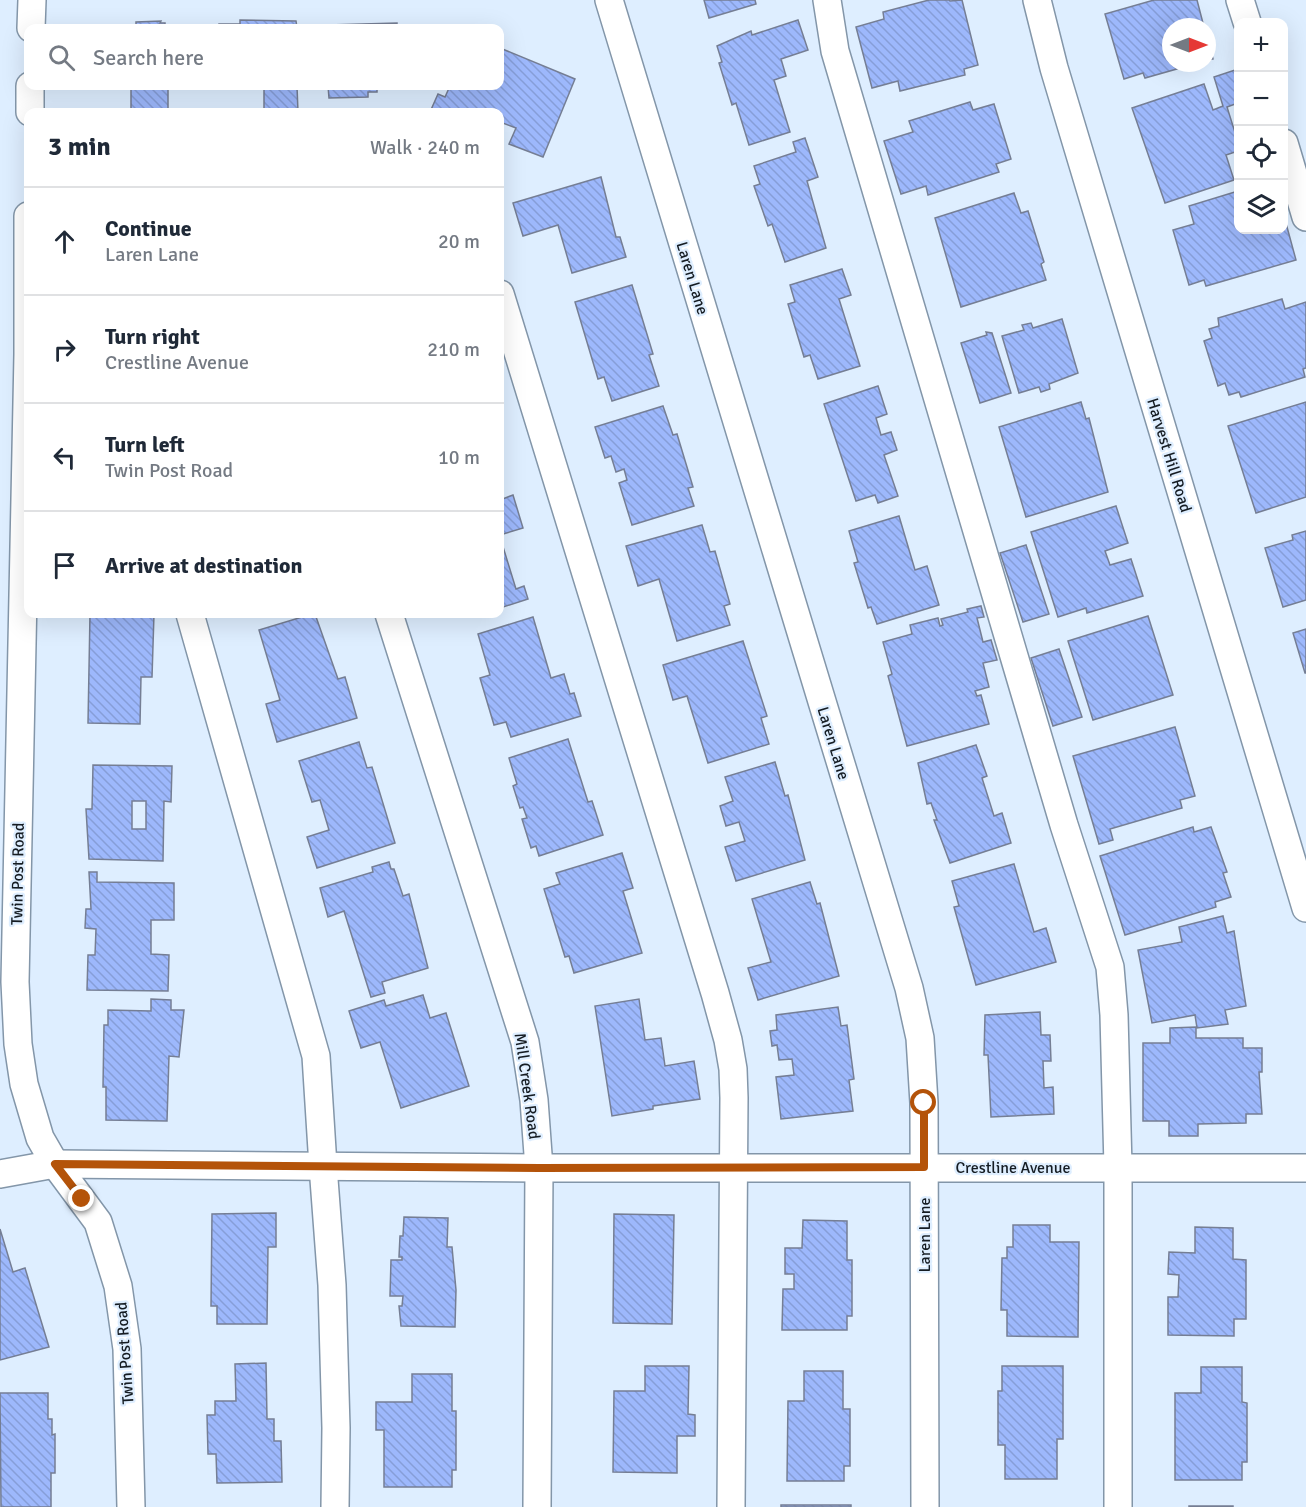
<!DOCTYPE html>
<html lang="en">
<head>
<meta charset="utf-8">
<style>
	:root { --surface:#fff; --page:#f2f2f3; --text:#1f2937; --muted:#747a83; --line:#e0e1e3 }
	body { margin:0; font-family:Signika,sans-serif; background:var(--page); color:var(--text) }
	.controls { position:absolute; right:18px; top:18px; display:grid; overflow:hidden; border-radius:12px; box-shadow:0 6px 24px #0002 }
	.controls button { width:54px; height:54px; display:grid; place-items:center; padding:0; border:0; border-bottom:2px solid var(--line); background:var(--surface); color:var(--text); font:30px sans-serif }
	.compass { position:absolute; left:1162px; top:18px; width:54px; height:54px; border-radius:50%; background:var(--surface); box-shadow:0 6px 24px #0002; rotate:90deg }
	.stop { position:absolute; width:18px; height:18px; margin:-14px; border:4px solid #b45309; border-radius:50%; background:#fff }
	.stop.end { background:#b45309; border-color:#fff; box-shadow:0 2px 6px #0008 }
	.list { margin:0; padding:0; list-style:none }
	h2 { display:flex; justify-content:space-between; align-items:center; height:78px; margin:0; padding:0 24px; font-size:26px }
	h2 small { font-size:20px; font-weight:400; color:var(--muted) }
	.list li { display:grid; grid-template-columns:39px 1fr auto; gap:18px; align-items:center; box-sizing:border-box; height:108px; padding:0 24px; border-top:2px solid var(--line) }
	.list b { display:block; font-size:22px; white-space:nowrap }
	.list p { margin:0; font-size:20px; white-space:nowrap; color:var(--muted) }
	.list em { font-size:20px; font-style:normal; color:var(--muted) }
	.icon { flex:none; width:33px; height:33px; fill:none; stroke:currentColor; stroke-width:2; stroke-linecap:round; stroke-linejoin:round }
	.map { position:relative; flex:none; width:1306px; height:1507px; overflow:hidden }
	.search { position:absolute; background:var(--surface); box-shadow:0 6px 24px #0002; left:24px; top:24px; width:480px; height:66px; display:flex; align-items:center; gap:15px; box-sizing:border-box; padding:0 21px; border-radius:12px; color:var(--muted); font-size:22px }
	.panel { position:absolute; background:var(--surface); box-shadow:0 6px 24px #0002; left:24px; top:108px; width:480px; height:510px; border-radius:12px }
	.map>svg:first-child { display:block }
</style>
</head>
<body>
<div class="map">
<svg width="1306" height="1507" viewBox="0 0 1306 1507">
	<defs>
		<pattern id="building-back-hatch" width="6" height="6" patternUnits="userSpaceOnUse" patternTransform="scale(1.5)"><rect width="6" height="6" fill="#9db8fc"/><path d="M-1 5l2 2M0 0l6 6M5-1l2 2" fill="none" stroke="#869ed8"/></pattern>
	</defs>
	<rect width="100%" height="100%" fill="#deeeff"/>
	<g fill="url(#building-back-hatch)" stroke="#757e94" stroke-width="1.5" fill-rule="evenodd">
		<polygon points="704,0 755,0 756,4 709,18"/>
		<polygon points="929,0 949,0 950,1 962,0 978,65 964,69 965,75 900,91 898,81 872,88 856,27 884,19 883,12"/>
		<polygon points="1154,0 1197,0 1204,27 1171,27 1171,63 1198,63 1145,78 1143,73 1124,79 1105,14"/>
		<polygon points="240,20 296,21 297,28 219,28 219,24 240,24"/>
		<polygon points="798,20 808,50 781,59 786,76 774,80 790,132 749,145 736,103 732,105 719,63 722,62 717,46 751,31 752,35"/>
		<polygon points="161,21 160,23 165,23 165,28 136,28 136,22"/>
		<polygon points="397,23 397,26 425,27 425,28 328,28 328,25"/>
		<polygon points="1207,37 1213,59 1207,60"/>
		<polygon points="500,48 575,79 543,157 509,144 516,128 500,122 500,112 478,112 472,110 471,112 430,112 438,94 445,97 450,86 500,86"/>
		<polygon points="1238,69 1238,103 1227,107 1238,142 1238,164 1235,152 1226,155 1234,180 1165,203 1132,108 1204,84 1213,110 1223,106 1214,77"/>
		<rect x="131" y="86" width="37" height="26"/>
		<polygon points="264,86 297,86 298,112 264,112"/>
		<polygon points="328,86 377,86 377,92 368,92 368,97 329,98"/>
		<polygon points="970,102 973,110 994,104 1011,159 996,164 999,172 928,195 926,186 901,194 884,141 913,132 909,121"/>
		<polygon points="805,138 818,177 807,181 826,248 785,262 772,224 768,226 754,186 760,184 754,166 796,152 793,142"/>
		<polygon points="601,177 616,237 620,237 626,257 572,273 558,225 523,236 513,203"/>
		<polygon points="1238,191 1238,230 1284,230 1284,216 1296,260 1206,286 1204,280 1189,285 1173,230 1194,224 1189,206"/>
		<polygon points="1014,193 1021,213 1028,211 1044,262 1041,264 1046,280 961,307 935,218"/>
		<polygon points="842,269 851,295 839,299 860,366 818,379 810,355 804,357 788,304 795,302 790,285"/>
		<polygon points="632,285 653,354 649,355 659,386 612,401 604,377 598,379 575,302"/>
		<polygon points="1282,299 1285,309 1306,302 1306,368 1303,369 1305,377 1241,397 1239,392 1229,395 1225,383 1218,386 1204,341 1212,338 1209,329 1219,326 1218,318"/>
		<polygon points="1062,319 1078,373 1049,384 1050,389 1041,392 1039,387 1019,393 1002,336 1024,330 1022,325 1031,323 1033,328"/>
		<polygon points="986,332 992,333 1011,393 980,403 961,343 987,335"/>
		<polygon points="878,386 887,414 876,418 881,435 891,432 897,450 884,455 898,496 878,503 875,495 856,501 824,404"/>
		<polygon points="1081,402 1086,419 1089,418 1108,492 1026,517 999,427"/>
		<polygon points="1306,402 1306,497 1256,513 1228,426"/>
		<polygon points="663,406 673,435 677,434 693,487 688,488 694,506 632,525 619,483 627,480 624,469 616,472 611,456 605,458 595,427"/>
		<polygon points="513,495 523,528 500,535 500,500"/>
		<polygon points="1116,506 1128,543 1105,551 1110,565 1131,559 1143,596 1087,613 1086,608 1058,617 1031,532"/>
		<polygon points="899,516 915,570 927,566 939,605 877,624 871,607 868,608 854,563 858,562 849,531"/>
		<polygon points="702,525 710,552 715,551 730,604 724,606 730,625 677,641 659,579 638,586 626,546"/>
		<polygon points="1306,531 1306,600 1283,607 1265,548 1293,540 1292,535"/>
		<polygon points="500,537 516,589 524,586 528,599 500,608"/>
		<polygon points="1026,545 1049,614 1023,622 1000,553"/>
		<polygon points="981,606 984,617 977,618 983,642 991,640 997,660 983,663 989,687 975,691 977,696 981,695 989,724 907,746 888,676 892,674 883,642 912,634 910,625 938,618 940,626 943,625 941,619 968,612 967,609"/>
		<polygon points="90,614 154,614 152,677 141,677 140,724 88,723"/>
		<polygon points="312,614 315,614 338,679 345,677 357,718 277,742 266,704 280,700 259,630"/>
		<polygon points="1148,616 1173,695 1093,720 1068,641"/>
		<polygon points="533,617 551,678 564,674 570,694 574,693 581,716 511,737 506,722 494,725 480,678 490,675 478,634"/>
		<polygon points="1306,629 1306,673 1305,673 1293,633"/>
		<polygon points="743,641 767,716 761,718 769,744 708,763 687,696 673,700 663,665"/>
		<polygon points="1059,649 1082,717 1053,726 1031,658"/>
		<polygon points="1175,727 1195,796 1180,800 1182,808 1110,829 1113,840 1099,844 1073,756"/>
		<polygon points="568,739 588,802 592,801 603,835 539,856 536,846 531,848 522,819 527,818 523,807 520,808 513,786 517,784 509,758"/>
		<polygon points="359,742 367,768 372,767 395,843 317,868 307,837 329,830 320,800 312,802 299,761"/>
		<polygon points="976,745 987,776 982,778 994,816 1002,813 1011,843 950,863 934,820 937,820 931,803 927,804 918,763"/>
		<polygon points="775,762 785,796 788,795 805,860 736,881 725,847 745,841 739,822 726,826 720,806 733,801 725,777"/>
		<path d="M93 765 172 766 171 802 164 801 163 861 89 859 86 809H92ZM132 801H146V829H132Z"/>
		<polygon points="1193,827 1194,832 1211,827 1227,872 1223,873 1231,897 1215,902 1216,907 1125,935 1100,856"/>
		<polygon points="622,853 633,888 623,891 642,953 574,973 569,956 565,957 544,889 560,884 556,873"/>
		<polygon points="389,862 391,869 394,869 403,896 409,894 428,968 382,982 385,993 371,997 344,911 328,917 320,888 373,872 372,867"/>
		<polygon points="1014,864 1034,932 1046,928 1056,962 976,985 954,907 959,906 952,881"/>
		<polygon points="89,872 97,872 97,882 174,883 174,920 151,920 151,954 169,955 168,991 87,990 88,955 95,955 96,929 85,928 86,909 91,909"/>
		<polygon points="810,882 817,904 820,903 839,976 758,1000 748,968 771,962 752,899"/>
		<polygon points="1223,916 1227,933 1234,931 1246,1006 1225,1010 1228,1024 1197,1028 1195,1015 1152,1023 1138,950 1182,942 1179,927"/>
		<polygon points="423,995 430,1018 446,1013 469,1086 401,1108 380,1042 361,1048 349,1011 384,1000 386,1006"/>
		<polygon points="151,999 171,1000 171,1010 184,1010 179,1057 169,1056 167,1121 106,1120 106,1087 103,1087 104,1025 108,1025 108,1010 151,1011"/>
		<polygon points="639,999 645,1040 661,1038 665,1066 694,1061 700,1099 653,1106 653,1109 612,1116 595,1006"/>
		<polygon points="838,1007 841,1026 847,1025 854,1079 849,1080 853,1111 781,1119 776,1077 794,1075 792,1059 779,1060 777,1045 772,1046 770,1031 777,1030 776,1015"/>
		<polygon points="1040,1012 1041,1035 1050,1035 1051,1061 1043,1061 1044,1088 1053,1087 1054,1114 991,1117 988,1055 984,1055 985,1015"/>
		<polygon points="1196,1027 1196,1038 1243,1038 1243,1048 1262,1048 1262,1072 1259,1072 1262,1114 1246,1114 1246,1123 1198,1124 1198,1136 1169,1136 1169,1121 1143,1121 1143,1043 1170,1043 1170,1028"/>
		<polygon points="276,1213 276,1247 268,1247 267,1324 217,1324 217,1306 211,1306 212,1214"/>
		<polygon points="614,1214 674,1215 672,1324 613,1323"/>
		<polygon points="404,1217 448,1218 447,1247 452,1247 456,1290 455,1327 401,1326 399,1306 402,1306 403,1296 390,1296 391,1260 402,1260 402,1257 399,1257 400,1236 403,1236"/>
		<polygon points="803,1220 847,1221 847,1260 852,1260 852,1316 847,1316 847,1330 782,1330 783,1289 794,1289 794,1274 785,1274 785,1248 802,1248"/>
		<polygon points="1013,1225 1050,1225 1050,1242 1079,1242 1078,1337 1007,1336 1007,1310 1001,1310 1002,1258 1007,1258 1007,1247 1013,1247"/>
		<polygon points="1195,1227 1233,1228 1233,1259 1246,1260 1246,1319 1234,1319 1234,1336 1168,1335 1168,1297 1178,1297 1179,1275 1168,1274 1169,1252 1195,1253"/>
		<polygon points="0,1229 13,1272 25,1268 49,1347 0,1360"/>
		<polygon points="266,1363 267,1419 274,1419 274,1441 281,1441 282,1482 217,1483 216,1454 208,1454 207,1415 215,1415 215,1401 236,1401 235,1364"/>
		<polygon points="645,1366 689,1366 688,1414 695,1415 695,1436 677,1436 677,1473 613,1472 614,1391 645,1391"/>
		<polygon points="1002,1366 1063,1366 1063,1439 1057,1439 1057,1479 1005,1479 1005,1445 998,1445 998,1391 1002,1391"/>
		<polygon points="1201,1367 1242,1367 1242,1402 1247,1403 1247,1462 1242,1462 1242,1480 1175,1480 1175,1393 1201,1393"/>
		<polygon points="804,1371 843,1371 843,1409 850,1409 850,1466 844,1466 844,1481 787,1481 788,1401 804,1401"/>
		<polygon points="412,1374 452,1374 452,1411 456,1411 456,1470 452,1470 452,1487 384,1487 384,1430 376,1430 376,1402 412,1402"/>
		<polygon points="0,1393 48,1393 48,1419 52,1419 52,1435 55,1434 55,1473 51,1473 51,1507 1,1507"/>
		<rect x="781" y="1505" width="70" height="2"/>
		<rect x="1189" y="1506" width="44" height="1"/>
	</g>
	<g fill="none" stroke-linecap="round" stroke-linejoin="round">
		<g stroke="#8396a9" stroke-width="30">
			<g id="minor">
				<polyline points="609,0 909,988 920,1038 924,1103 925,1507"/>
				<polyline points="827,0 835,51 1064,825 1110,967 1114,1015 1118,1167 1118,1507"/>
				<polyline points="1037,0 1054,68 1306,908"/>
				<polyline points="1240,0 1247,22"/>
				<polyline points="31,28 32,0"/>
				<polyline points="30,112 30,86"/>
				<polyline points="1284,143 1306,217"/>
				<polyline points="28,216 28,354 15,982 18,1044 24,1084 40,1138 55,1164 98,1222 118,1286 127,1349 131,1507"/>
				<polyline points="500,294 715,993 728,1040 733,1069 734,1098 731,1507"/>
				<polyline points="190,614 316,1056 323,1166 332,1285 336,1428 335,1507"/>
				<polyline points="389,614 525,1042 534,1100 539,1168 537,1507"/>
				<polyline points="0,1174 55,1164 539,1168 1306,1168"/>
			</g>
		</g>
		<use href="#minor" stroke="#fff" stroke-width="27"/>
	</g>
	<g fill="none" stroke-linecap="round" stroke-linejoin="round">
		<polyline stroke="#b45309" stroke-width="8" points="82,1199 55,1164 539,1168 924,1167 924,1103"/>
	</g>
	<g text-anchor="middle" stroke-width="4.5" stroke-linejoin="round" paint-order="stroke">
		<g font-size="16" fill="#151c23" stroke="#deeeff">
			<text transform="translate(693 278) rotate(73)" y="6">Laren Lane</text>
			<text transform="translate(1170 455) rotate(73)" y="6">Harvest Hill Road</text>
			<text transform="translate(834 743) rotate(73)" y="6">Laren Lane</text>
			<text transform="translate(17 874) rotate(-89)" y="6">Twin Post Road</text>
			<text transform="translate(528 1086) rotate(82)" y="6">Mill Creek Road</text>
			<text x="1013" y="1173">Crestline Avenue</text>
			<text transform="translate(924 1235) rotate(-90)" y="6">Laren Lane</text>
			<text transform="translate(124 1353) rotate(-94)" y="6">Twin Post Road</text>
		</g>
	</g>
</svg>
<div class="controls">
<button>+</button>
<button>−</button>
<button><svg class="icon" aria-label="locate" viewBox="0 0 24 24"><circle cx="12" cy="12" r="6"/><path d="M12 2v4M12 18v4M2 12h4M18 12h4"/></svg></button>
<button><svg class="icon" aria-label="layers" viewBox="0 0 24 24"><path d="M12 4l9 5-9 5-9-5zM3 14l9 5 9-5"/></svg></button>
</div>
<svg class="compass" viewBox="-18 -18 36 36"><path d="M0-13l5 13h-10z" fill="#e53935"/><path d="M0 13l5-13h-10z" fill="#747a83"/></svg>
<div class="stop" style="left:924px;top:1103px"></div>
<div class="stop end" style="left:82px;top:1199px"></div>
<div class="search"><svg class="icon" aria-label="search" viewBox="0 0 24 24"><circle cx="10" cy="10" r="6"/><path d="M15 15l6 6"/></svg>Search here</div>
<section class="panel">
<h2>3 min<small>Walk · 240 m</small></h2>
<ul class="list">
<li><svg class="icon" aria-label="ahead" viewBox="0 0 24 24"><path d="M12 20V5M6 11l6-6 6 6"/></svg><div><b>Continue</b><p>Laren Lane</p></div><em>20 m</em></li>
<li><svg class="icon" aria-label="right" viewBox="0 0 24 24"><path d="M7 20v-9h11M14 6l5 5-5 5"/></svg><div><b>Turn right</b><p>Crestline Avenue</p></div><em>210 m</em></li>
<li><svg class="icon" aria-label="left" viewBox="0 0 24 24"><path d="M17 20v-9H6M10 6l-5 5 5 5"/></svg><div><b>Turn left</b><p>Twin Post Road</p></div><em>10 m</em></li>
<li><svg class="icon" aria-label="arrive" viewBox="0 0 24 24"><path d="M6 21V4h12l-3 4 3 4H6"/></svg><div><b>Arrive at destination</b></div></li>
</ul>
</section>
</div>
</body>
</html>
